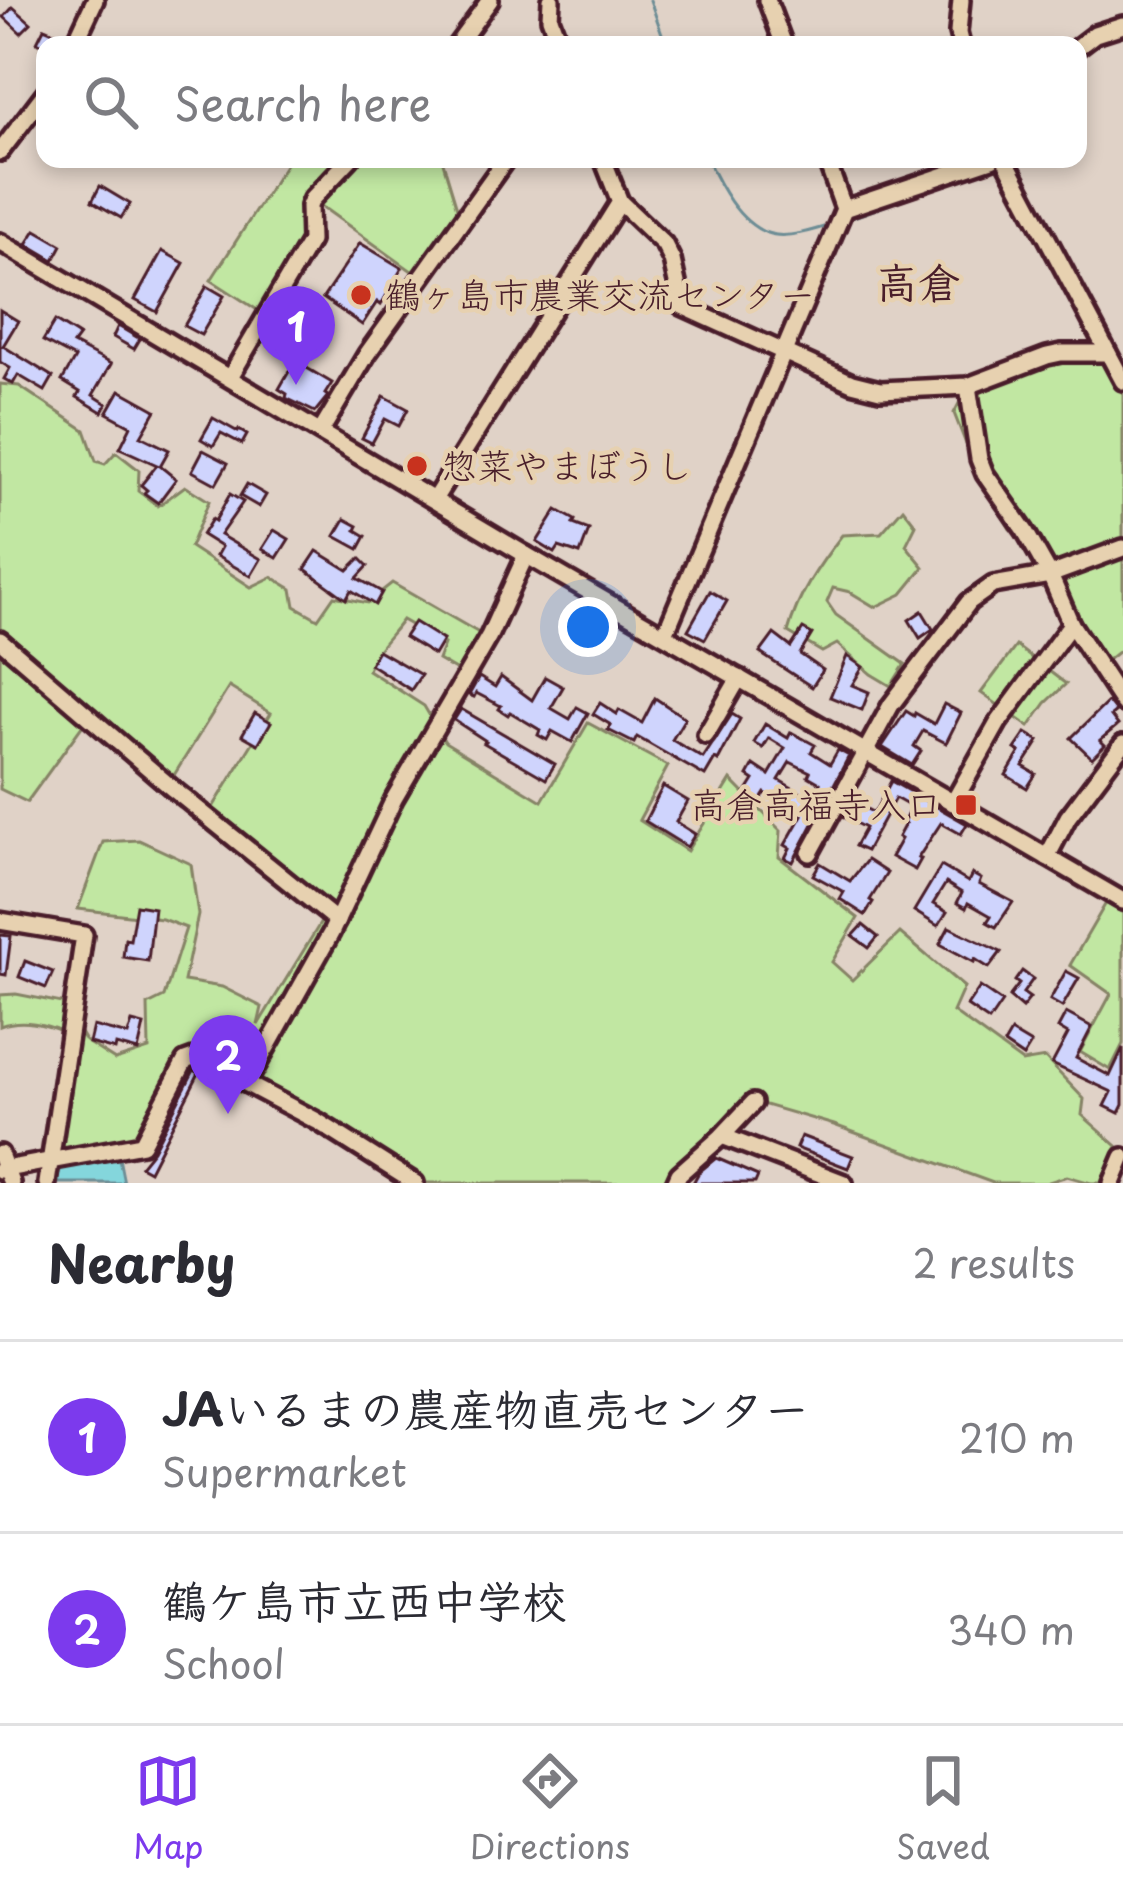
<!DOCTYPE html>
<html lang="en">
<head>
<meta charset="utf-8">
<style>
	:root { --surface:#fff; --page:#f7f7f7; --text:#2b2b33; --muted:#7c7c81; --line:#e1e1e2; --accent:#7c3aed }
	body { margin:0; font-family:"Playpen Sans","Klee One",sans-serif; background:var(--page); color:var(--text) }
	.you { position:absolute; left:588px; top:627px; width:42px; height:42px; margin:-30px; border:9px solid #fff; border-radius:50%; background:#1a73e8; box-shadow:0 0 0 18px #1a73e833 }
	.badge { display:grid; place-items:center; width:78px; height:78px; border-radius:50%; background:var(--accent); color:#fff; font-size:39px; font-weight:700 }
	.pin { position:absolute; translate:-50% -99px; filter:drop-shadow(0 3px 6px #0008) }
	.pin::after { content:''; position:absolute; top:63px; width:42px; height:36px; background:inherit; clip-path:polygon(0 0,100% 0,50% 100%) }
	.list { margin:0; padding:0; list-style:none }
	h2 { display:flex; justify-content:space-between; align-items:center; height:156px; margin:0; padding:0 48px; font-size:51px }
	h2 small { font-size:39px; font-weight:400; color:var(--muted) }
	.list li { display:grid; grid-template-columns:78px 1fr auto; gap:36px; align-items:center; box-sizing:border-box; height:192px; padding:0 48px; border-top:3px solid var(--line) }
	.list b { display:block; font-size:45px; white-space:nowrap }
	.list p { margin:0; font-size:39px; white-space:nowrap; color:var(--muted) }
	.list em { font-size:39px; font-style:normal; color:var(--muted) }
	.icon { flex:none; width:66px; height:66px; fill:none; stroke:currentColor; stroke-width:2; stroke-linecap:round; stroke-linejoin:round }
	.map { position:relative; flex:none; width:1123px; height:1183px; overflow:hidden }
	.search { position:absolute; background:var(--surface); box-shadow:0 6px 18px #0003; left:36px; right:36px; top:36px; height:132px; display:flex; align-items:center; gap:30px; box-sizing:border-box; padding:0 42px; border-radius:24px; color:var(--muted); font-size:45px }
	.sheet { height:540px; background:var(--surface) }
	nav { display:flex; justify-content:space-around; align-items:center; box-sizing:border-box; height:168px; border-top:3px solid var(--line); background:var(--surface); font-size:33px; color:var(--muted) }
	nav a { display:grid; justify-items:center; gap:6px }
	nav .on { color:var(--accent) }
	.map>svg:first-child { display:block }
</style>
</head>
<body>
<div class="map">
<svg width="1123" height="1183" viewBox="0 0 1123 1183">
	<rect width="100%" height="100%" fill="#e0d2c7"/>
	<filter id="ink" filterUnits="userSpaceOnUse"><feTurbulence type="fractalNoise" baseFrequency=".00833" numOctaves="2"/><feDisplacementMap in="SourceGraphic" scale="24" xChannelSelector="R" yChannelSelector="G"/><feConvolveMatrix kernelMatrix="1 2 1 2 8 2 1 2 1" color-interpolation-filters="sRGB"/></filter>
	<g filter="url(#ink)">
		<g fill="#c1e7a2" stroke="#868366" stroke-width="3">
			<polygon points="289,159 350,159 312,199 310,241 265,315 211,280"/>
			<polygon points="357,159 442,159 459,215 416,274 314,201"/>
			<polygon points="1108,353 1123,371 1123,648 1099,667 1043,548 1010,529 978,475 954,413 968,386 1047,356"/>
			<path d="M0 384 19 386 85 430 96 461 105 464 116 452 139 470 138 491 158 506 185 486 209 501 190 547 251 587 272 577 292 589 295 606 318 619 334 596 367 603 392 583 479 633 457 671 438 660 444 644 402 620C389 638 375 648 368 670L424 706 445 742 542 801 588 723 668 766 639 820 687 851 731 780 781 831 779 857 858 918 832 962 852 980 900 933 964 987 953 1012 1022 1062 1045 1058 1084 1099 1082 1115 1117 1146 1102 1183H1091L1067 1176 1046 1183H993L834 1125 748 1100 672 1172 667 1183H424L236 1063 202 1049 182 1052 142 1144 58 1156 76 1038C53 1026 25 1017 0 1026V995L16 994 62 1003 85 1041 115 1060 149 1049 148 1005 164 997 186 928 162 919 78 909 103 842 139 840 191 864 198 915 184 981 222 987 262 1007 258 1025 332 904 287 873 212 809 271 713 229 687 171 780 85 722 27 802 0 789Z"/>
			<path d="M903 508 916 525 906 545 924 567 902 594 875 607 850 592 833 588 827 602 836 615 905 664 891 686 871 674 837 644 822 652 788 632C798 595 819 565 842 535L881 533Z"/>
			<polygon points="1016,646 1066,684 1046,703 1029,727 981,693"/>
			<polygon points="1106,903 1123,913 1123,1044 1110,1070 1080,1052 1111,994 1070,965"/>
		</g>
		<polygon fill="#84d6dc" stroke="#6d8d95" stroke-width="3" points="119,1158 124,1183 57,1183 58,1172 63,1168"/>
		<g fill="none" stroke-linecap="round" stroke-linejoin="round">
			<g stroke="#6d8d95" stroke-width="3">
				<polyline points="650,0 666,45"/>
				<path d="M1078 66C1084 53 1090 44 1104 39"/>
				<path d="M707 159C719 185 738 222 767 233 785 240 815 230 833 224"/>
				<polyline points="848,219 1003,164"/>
			</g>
		</g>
		<g fill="#cfd4fd" stroke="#4a1f2b" stroke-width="3" fill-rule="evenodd">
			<polygon points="13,7 31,23 21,33 4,17"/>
			<polygon points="44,28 65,37 61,45 43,45 37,42"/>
			<polygon points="100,186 130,204 121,218 92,201"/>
			<polygon points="36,230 62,245 54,260 27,244"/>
			<polygon points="360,243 402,268 381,305 377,302 362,325 323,298"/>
			<polygon points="162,251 184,263 157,312 135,300"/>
			<polygon points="207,286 224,296 201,335 184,326"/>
			<polygon points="0,310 18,321 3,346 53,377 45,391 18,375 13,384 4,379 10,368 0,362"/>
			<polygon points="55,321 79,336 73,344 111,364 93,395 107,404 102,412 77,397 80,392 62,381 75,358 43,341"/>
			<polygon points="118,326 140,339 134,349 113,337"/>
			<polygon points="295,361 332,383 325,394 328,396 315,412 286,398 287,394 279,389"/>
			<polygon points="120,390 156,410 141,436 169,450 160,466 176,479 158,503 144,493 147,490 141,485 157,465 120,448 131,426 107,413"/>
			<polygon points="384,396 408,409 399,426 385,419 372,443 362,438"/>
			<polygon points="213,418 238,432 239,430 247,435 242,444 221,433 213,446 201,439"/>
			<polygon points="203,450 228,463 216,484 192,471"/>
			<polygon points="247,484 266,495 259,507 240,496"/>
			<polygon points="230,494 243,502 220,535 261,559 251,576 216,556 221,547 202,535 212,519 215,521"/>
			<polygon points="557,510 575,520 573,524 589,530 580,554 559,547 555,553 537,542"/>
			<polygon points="345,519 358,526 356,530 366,536 359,549 335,536"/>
			<polygon points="274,530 289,539 277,558 262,549"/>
			<polygon points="317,551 348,570 360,558 368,566 357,578 382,592 375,605 351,590 346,599 305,569"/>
			<polygon points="710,591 727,601 705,639 688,630"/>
			<polygon points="922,611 933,629 920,638 909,620"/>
			<polygon points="414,622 443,640 434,655 404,637"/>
			<polygon points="803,629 812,634 800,654 823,670 812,687 760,653 774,634 791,647"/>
			<polygon points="378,650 421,675 411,690 370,664"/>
			<polygon points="847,656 863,667 852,685 869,692 862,710 830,697"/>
			<polygon points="479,677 495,687 501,677 532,700 545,677 563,687 551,708 570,719 577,707 588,713 572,742 552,731 547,740 538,735 540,730 510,712 508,715 499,709 501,706 476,693 474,697 469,695"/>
			<polygon points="655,698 685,718 672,740 703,758 732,714 740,719 718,761 715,759 705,776 637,737 634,743 608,730 611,725 593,714 600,703 617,714 619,710 642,723"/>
			<polygon points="1108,702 1116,712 1111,716 1118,725 1100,740 1105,745 1092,758 1071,738"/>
			<polygon points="944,704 961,713 946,743 923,731 914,746 921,751 912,765 882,747 906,711 914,716 915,713 934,724"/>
			<polygon points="461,709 555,764 546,779 484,743 486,741 454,720"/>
			<polygon points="255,713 271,722 258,744 242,735"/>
			<path d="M765 724 788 738 791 732 815 745 811 752 830 764 838 750 849 756 793 862 785 858 790 848 785 845 802 815 765 793 758 804 744 796 754 780 748 776 754 765 769 775 785 748 769 738 763 748 754 743ZM790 762 810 772 808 776 820 783 811 799 779 780Z"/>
			<polygon points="1026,733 1039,741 1023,766 1036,774 1027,788 1006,775 1020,752 1015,749"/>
			<polygon points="891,781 967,824 961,834 941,823 918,858 921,859 915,870 891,857 901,839 898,837 905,824 903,823 911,807 895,798 866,851 855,846 865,828 844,817 852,801 874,813"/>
			<polygon points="663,786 688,801 676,822 695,834 687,847 645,821"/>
			<polygon points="867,860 887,873 870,900 873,902 865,915 840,899 844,892 813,875 820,863 850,881"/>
			<polygon points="941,866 968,882 972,874 981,879 979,884 1013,902 996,927 987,922 991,916 968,903 966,908 957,903 962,893 946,883 933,904 947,912 938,926 914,911"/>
			<polygon points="136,905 154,908 148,961 123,957 125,939 130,940"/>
			<polygon points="863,925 878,937 869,948 853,936"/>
			<polygon points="949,927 1001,952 989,968 975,959 974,962 940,944"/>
			<polygon points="0,935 11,936 6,975 0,974"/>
			<polygon points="25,961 53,972 46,988 19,977"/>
			<polygon points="1022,971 1033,979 1023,993 1030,998 1022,1008 1009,997 1019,984 1015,981"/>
			<polygon points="1066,971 1079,978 1062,1007 1050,1000"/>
			<polygon points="980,987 1002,1002 989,1021 967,1006"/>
			<polygon points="1066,1013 1092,1027 1076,1058 1110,1076 1123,1048 1123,1105 1119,1113 1105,1106 1112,1092 1052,1064 1068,1034 1058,1028"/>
			<polygon points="132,1022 144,1025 138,1051 116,1045 115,1050 89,1043 93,1026 128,1035"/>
			<polygon points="1011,1032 1031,1044 1023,1057 1004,1044"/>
			<polygon points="194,1070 199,1073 149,1171 140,1166 153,1150"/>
			<polygon points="801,1136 853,1156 848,1168 796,1148"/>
			<polygon points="716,1158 758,1176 755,1183 693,1183 699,1172"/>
		</g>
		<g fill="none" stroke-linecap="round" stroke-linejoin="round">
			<g stroke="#4a1f2b" stroke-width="24">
				<g id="minor">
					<polyline points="551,0 550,18 560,45"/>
					<polyline points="767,0 784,45"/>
					<polyline points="961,0 958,33 961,45"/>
					<polyline points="74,45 95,0"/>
					<polyline points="457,45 490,0"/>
					<polyline points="1078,47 1095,34 1123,25"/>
					<polyline points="0,152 45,93"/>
					<polyline points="603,159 620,202 664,244 672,260 682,306 852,383 880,390 968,386 1047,356 1061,353 1108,353"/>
					<polyline points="1005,159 1123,381"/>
					<polyline points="844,209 992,159"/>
					<polyline points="0,242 526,555 1123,901"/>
					<polyline points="230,377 310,241 309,206 312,199 350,159"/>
					<polyline points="968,386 979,459 985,474 1025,531 1050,575 1071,624 1123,703"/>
					<polyline points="321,431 367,354 506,159"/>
					<polyline points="435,498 620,202"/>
					<polyline points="665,634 844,209 826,159"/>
					<polyline points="0,640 173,789 337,921"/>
					<polyline points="706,735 739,678"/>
					<polyline points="953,803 998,723 1071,624"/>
					<polyline points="810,853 891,705 969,602 993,585 1050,575 1123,548"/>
					<polyline points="1047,857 1068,817 1123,744"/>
					<polyline points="0,921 84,935 47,1183"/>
					<polyline points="247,1083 331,933 394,799 489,636 526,555"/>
					<polyline points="722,1136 844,1183"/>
					<polyline points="0,1154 11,1183"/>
					<polyline points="0,1170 142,1144 185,1061 196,1057 317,1121 415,1183"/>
					<polyline points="675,1183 679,1174 722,1136 753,1103"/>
					<polyline points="1112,1183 1123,1157"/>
				</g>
			</g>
			<use href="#minor" stroke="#e7d1b0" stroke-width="15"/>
		</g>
	</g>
	<g fill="#c8321e" stroke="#e7d1b0" stroke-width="4.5">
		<circle cx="361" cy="295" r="12"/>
		<circle cx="417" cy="466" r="12"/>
		<rect x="954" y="793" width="24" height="24" rx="6"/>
	</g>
	<g text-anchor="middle" stroke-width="9" stroke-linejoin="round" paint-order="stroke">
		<g font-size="36" fill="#4a1f2b" stroke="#e7d1b0" text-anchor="start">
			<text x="385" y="308">鶴ヶ島市農業交流センター</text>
			<text x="441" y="479">惣菜やまぼうし</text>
			<text x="942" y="818" text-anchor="end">高倉高福寺入口</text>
		</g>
		<g font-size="42" font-weight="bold" fill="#4a1f2b" stroke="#e7d1b0">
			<text x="918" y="298">高倉</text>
		</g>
	</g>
</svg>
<div class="you"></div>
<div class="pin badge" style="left:296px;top:385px">1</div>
<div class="pin badge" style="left:228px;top:1114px">2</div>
<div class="search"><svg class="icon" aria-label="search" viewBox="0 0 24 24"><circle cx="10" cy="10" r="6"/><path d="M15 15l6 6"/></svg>Search here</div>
</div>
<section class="sheet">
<h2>Nearby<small>2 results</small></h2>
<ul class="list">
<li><span class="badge">1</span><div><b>JAいるまの農産物直売センター</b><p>Supermarket</p></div><em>210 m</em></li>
<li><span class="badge">2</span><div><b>鶴ケ島市立西中学校</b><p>School</p></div><em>340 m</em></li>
</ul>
</section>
<nav>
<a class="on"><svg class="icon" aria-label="map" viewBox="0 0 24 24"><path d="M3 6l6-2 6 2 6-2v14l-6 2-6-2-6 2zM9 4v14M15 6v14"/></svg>Map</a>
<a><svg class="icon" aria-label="directions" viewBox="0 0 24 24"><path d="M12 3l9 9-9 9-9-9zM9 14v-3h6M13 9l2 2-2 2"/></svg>Directions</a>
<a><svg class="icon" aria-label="saved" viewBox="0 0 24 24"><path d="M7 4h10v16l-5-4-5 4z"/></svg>Saved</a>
</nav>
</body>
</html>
